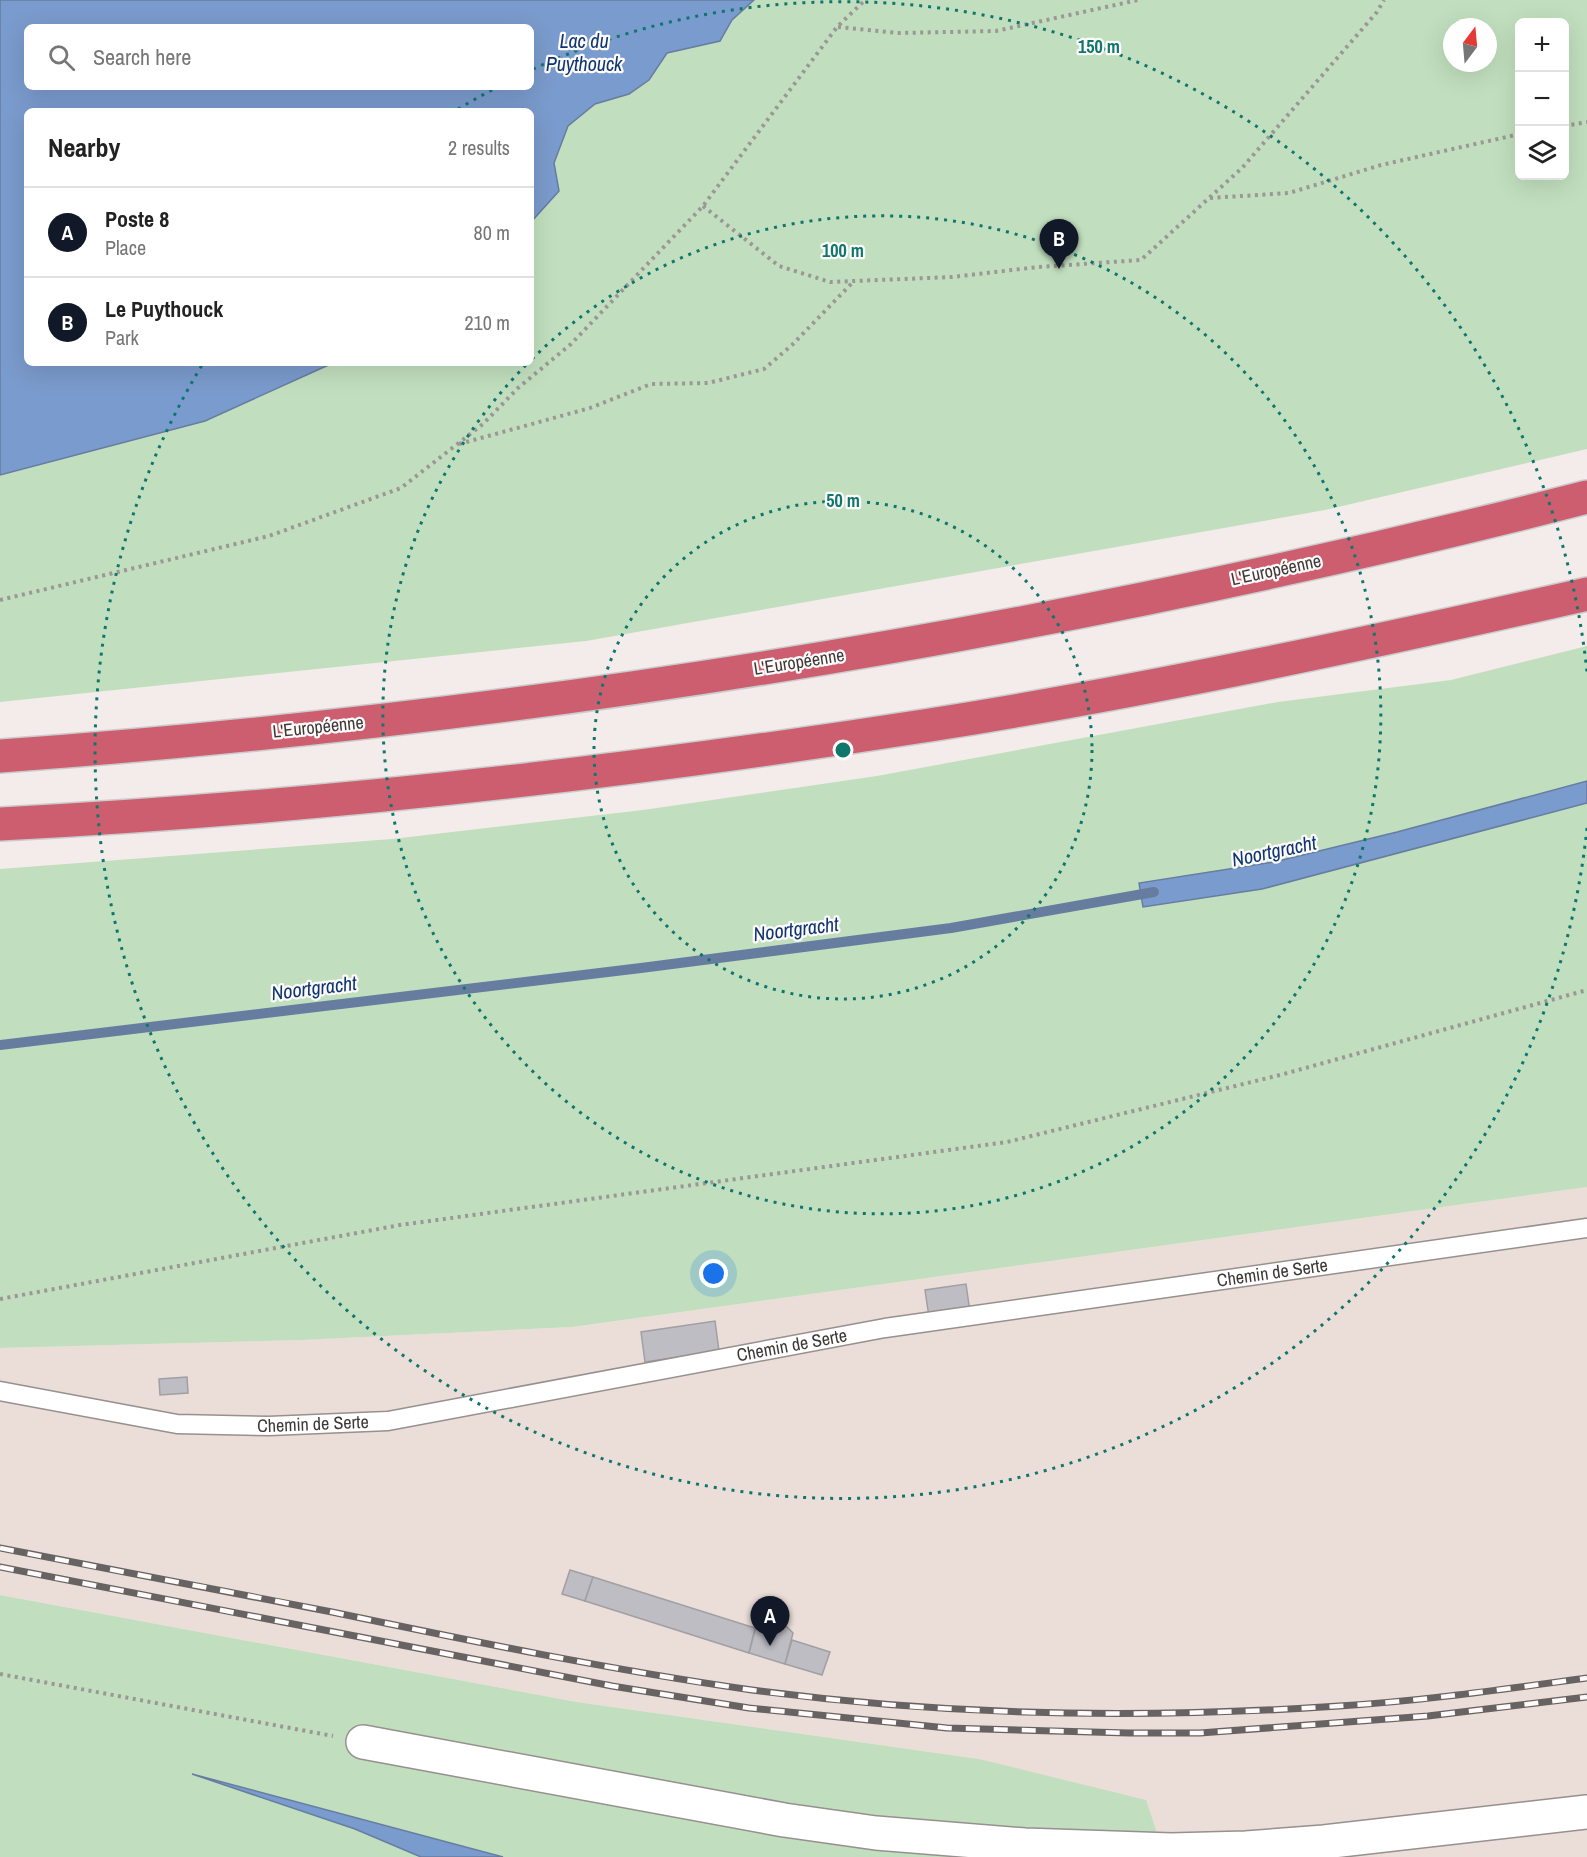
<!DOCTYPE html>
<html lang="en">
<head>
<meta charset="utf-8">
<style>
	:root { --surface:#fff; --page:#f2f2f2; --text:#222; --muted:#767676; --line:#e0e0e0; --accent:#111827 }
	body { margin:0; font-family:"Archivo Narrow",sans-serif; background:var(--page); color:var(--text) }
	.controls { position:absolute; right:18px; top:18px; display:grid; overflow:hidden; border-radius:9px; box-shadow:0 6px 24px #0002 }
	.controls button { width:54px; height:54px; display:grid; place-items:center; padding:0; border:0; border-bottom:2px solid var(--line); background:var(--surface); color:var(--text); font:30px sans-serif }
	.compass { position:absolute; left:1443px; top:18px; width:54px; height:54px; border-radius:50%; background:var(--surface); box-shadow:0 6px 24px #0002; rotate:16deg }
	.you { position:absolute; left:714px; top:1274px; width:21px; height:21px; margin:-15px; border:4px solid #fff; border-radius:50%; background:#1a73e8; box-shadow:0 0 0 9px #1a73e833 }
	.badge { display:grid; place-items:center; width:39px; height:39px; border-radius:50%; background:var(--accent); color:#fff; font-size:20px; font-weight:700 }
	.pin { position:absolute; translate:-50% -50px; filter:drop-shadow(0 2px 3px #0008) }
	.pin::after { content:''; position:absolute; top:32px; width:21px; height:18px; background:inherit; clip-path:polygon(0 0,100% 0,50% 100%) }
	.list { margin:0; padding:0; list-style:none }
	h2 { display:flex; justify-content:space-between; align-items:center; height:78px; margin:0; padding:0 24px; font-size:26px }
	h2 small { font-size:20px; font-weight:400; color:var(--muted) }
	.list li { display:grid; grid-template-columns:39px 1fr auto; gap:18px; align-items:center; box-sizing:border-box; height:90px; padding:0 24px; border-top:2px solid var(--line) }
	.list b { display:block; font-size:22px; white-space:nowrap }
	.list p { margin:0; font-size:20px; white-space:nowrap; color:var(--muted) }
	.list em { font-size:20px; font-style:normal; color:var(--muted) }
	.icon { flex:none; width:33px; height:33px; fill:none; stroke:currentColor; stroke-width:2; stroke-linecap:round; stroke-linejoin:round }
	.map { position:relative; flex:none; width:1587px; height:1857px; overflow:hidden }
	.search { position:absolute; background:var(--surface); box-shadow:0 6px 24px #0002; left:24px; top:24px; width:510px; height:66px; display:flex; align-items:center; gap:15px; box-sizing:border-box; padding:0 21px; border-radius:9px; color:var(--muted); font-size:22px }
	.panel { position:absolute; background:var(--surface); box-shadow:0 6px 24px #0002; left:24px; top:108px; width:510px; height:258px; border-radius:9px }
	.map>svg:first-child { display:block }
</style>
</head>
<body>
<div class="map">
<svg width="1587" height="1857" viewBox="0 0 1587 1857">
	<rect width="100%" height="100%" fill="#f3ecea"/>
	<polygon fill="#ebddd8" points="1587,1187 1587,1857 1165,1857 979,1759 577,1702 0,1595 0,1348 302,1340 572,1327"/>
	<g fill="#c1dfbe" fill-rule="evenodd">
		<path d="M0 0H1587V449L1325 510 586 641 0 702ZM1520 22H1564V176H1520ZM27 27H531V87H27ZM1452 27H1488V63H1452ZM27 111H531V363H27Z"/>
		<polygon points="1587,646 1587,781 1397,832 1274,862 1140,883 1144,907 1587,803 1587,1187 572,1327 302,1340 0,1348 0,869 392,839 643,810 877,776 1278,702 1451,680"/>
		<polygon points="0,1595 577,1702 979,1759 1146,1800 1165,1857 0,1857"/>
	</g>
	<g fill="#7a9bcd" stroke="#677da0" stroke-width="1.5" fill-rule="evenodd">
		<path d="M0 0H754L732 20 720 41 667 53 649 80 629 94 595 104 568 126 554 163 559 191 531 222V111H27V363H333L205 421 0 475ZM27 27H531V87H27Z"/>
		<polygon points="1587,781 1587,803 1262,889 1143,907 1139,883 1274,862 1397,832"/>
		<polygon points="192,1774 503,1857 421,1857 355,1829"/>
	</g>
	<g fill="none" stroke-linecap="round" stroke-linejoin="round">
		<polyline stroke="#677da0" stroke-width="10" points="0,1045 641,968 951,928 1154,892"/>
	</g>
	<g fill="#bebdc3" stroke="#a09fa4" stroke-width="1.5">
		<polygon points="966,1284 970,1312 929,1317 925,1290"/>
		<polygon points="715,1321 719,1351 645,1362 641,1332"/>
		<polygon points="187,1377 188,1393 160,1395 159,1379"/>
		<polygon points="570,1570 593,1577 585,1601 562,1594"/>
		<polygon points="593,1577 755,1628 749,1653 585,1601"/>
		<polygon points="767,1620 787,1627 793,1633 785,1664 749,1653 757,1623"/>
		<polygon points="792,1640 830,1652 822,1675 785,1664"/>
	</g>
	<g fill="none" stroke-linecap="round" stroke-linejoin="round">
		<g stroke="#96908e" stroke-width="21">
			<g id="service">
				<path id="s1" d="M0 1391 177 1424 269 1426 388 1421 885 1328 1587 1228"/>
			</g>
		</g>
		<g stroke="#96908e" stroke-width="36">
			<polyline id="minor" points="363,1742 784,1820 876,1833 1025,1845 1171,1850 1246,1848 1324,1842 1587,1812"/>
		</g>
		<g stroke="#cccbcb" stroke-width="36">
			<g id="motorway">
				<path d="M0 756C535 718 1067 630 1587 497"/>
				<path d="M0 824C312 808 622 773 930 725 1151 690 1369 643 1587 594"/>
			</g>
		</g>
		<g stroke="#9c9796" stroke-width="4" stroke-dasharray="3 4.5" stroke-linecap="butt">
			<polyline points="838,27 899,33 996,31 1138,0"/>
			<polyline points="1564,126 1587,122"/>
			<polyline points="1210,198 1289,193 1381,165 1520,134"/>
			<polyline points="703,206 779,266 830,282 952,277 1038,267 1141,260 1242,168 1377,12 1384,0"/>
			<polyline points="459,444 590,408 651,384 708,383 764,369 792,345 854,281"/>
			<polyline points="0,600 269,536 401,488 483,424 518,388 571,344 703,206 837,27 865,0"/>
			<polyline points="0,1299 400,1225 1007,1142 1280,1075 1587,990"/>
			<polyline points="0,1674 333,1736"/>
		</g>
		<use href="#service" stroke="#fff" stroke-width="18"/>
		<use href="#minor" stroke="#fff" stroke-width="33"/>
		<use href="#motorway" stroke="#cc5e70" stroke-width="33"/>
		<g stroke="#676362" stroke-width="7">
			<g id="rail">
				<path d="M0 1548C111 1570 222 1590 332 1612 471 1641 611 1670 752 1690 946 1716 1144 1719 1339 1706 1422 1701 1505 1689 1587 1678"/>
				<polyline points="0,1567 612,1686 749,1708 947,1728 1129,1733 1200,1733 1428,1716 1587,1697"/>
			</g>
		</g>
		<use href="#rail" stroke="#fefaf9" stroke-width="4.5" stroke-dasharray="14" stroke-linecap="butt"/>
	</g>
	<g fill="none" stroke="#0f766e" stroke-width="3" stroke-dasharray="3 6">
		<circle cx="843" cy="750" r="249"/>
		<path d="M532 359A499 499 0 1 1 526 365"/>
		<path d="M1587 828A748 748 0 1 1 202 365M458 109A748 748 0 0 1 492 90M533 69A748 748 0 0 1 1587 672"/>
	</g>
	<g text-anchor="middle" stroke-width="4.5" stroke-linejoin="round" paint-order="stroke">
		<g font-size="18" fill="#3b3837" stroke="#fefaf9">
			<text transform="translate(1276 570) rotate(-12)" y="6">L'Européenne</text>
			<text transform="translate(799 662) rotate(-9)" y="6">L'Européenne</text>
			<text transform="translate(318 727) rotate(-6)" y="6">L'Européenne</text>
			<text dy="6" stroke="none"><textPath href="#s1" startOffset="1288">Chemin de Serte</textPath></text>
			<text dy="6" stroke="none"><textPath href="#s1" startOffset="802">Chemin de Serte</textPath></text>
			<text dy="6" stroke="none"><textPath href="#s1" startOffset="316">Chemin de Serte</textPath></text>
		</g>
		<g font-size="20" font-style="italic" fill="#0c3671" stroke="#fefaf9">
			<text x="584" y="48">Lac du<tspan x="584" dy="23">Puythouck</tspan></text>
			<text transform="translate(1274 851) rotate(-12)" y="7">Noortgracht</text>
			<text transform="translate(796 929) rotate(-7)" y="7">Noortgracht</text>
			<text transform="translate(314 988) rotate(-7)" y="7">Noortgracht</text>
		</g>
	</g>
	<circle cx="843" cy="750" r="9" fill="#0f766e" stroke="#fefaf9" stroke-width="3"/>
	<g font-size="18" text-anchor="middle" font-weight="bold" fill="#0f766e" stroke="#fefaf9" stroke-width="4.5" stroke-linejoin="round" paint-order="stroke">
		<text x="1099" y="53">150 m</text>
		<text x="843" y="257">100 m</text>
		<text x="843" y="507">50 m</text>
	</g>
</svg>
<div class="controls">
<button>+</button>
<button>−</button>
<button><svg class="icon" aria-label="layers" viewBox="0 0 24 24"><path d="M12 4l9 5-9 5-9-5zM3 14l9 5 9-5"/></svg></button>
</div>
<svg class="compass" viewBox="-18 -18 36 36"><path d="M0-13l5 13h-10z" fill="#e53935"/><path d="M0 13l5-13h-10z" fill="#767676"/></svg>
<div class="you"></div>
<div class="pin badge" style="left:770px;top:1646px">A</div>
<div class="pin badge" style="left:1059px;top:269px">B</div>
<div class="search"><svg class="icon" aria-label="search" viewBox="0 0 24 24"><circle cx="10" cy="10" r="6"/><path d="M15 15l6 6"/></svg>Search here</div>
<section class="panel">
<h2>Nearby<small>2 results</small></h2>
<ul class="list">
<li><span class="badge">A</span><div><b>Poste 8</b><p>Place</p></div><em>80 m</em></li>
<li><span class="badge">B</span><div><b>Le Puythouck</b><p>Park</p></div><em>210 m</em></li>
</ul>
</section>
</div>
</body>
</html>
